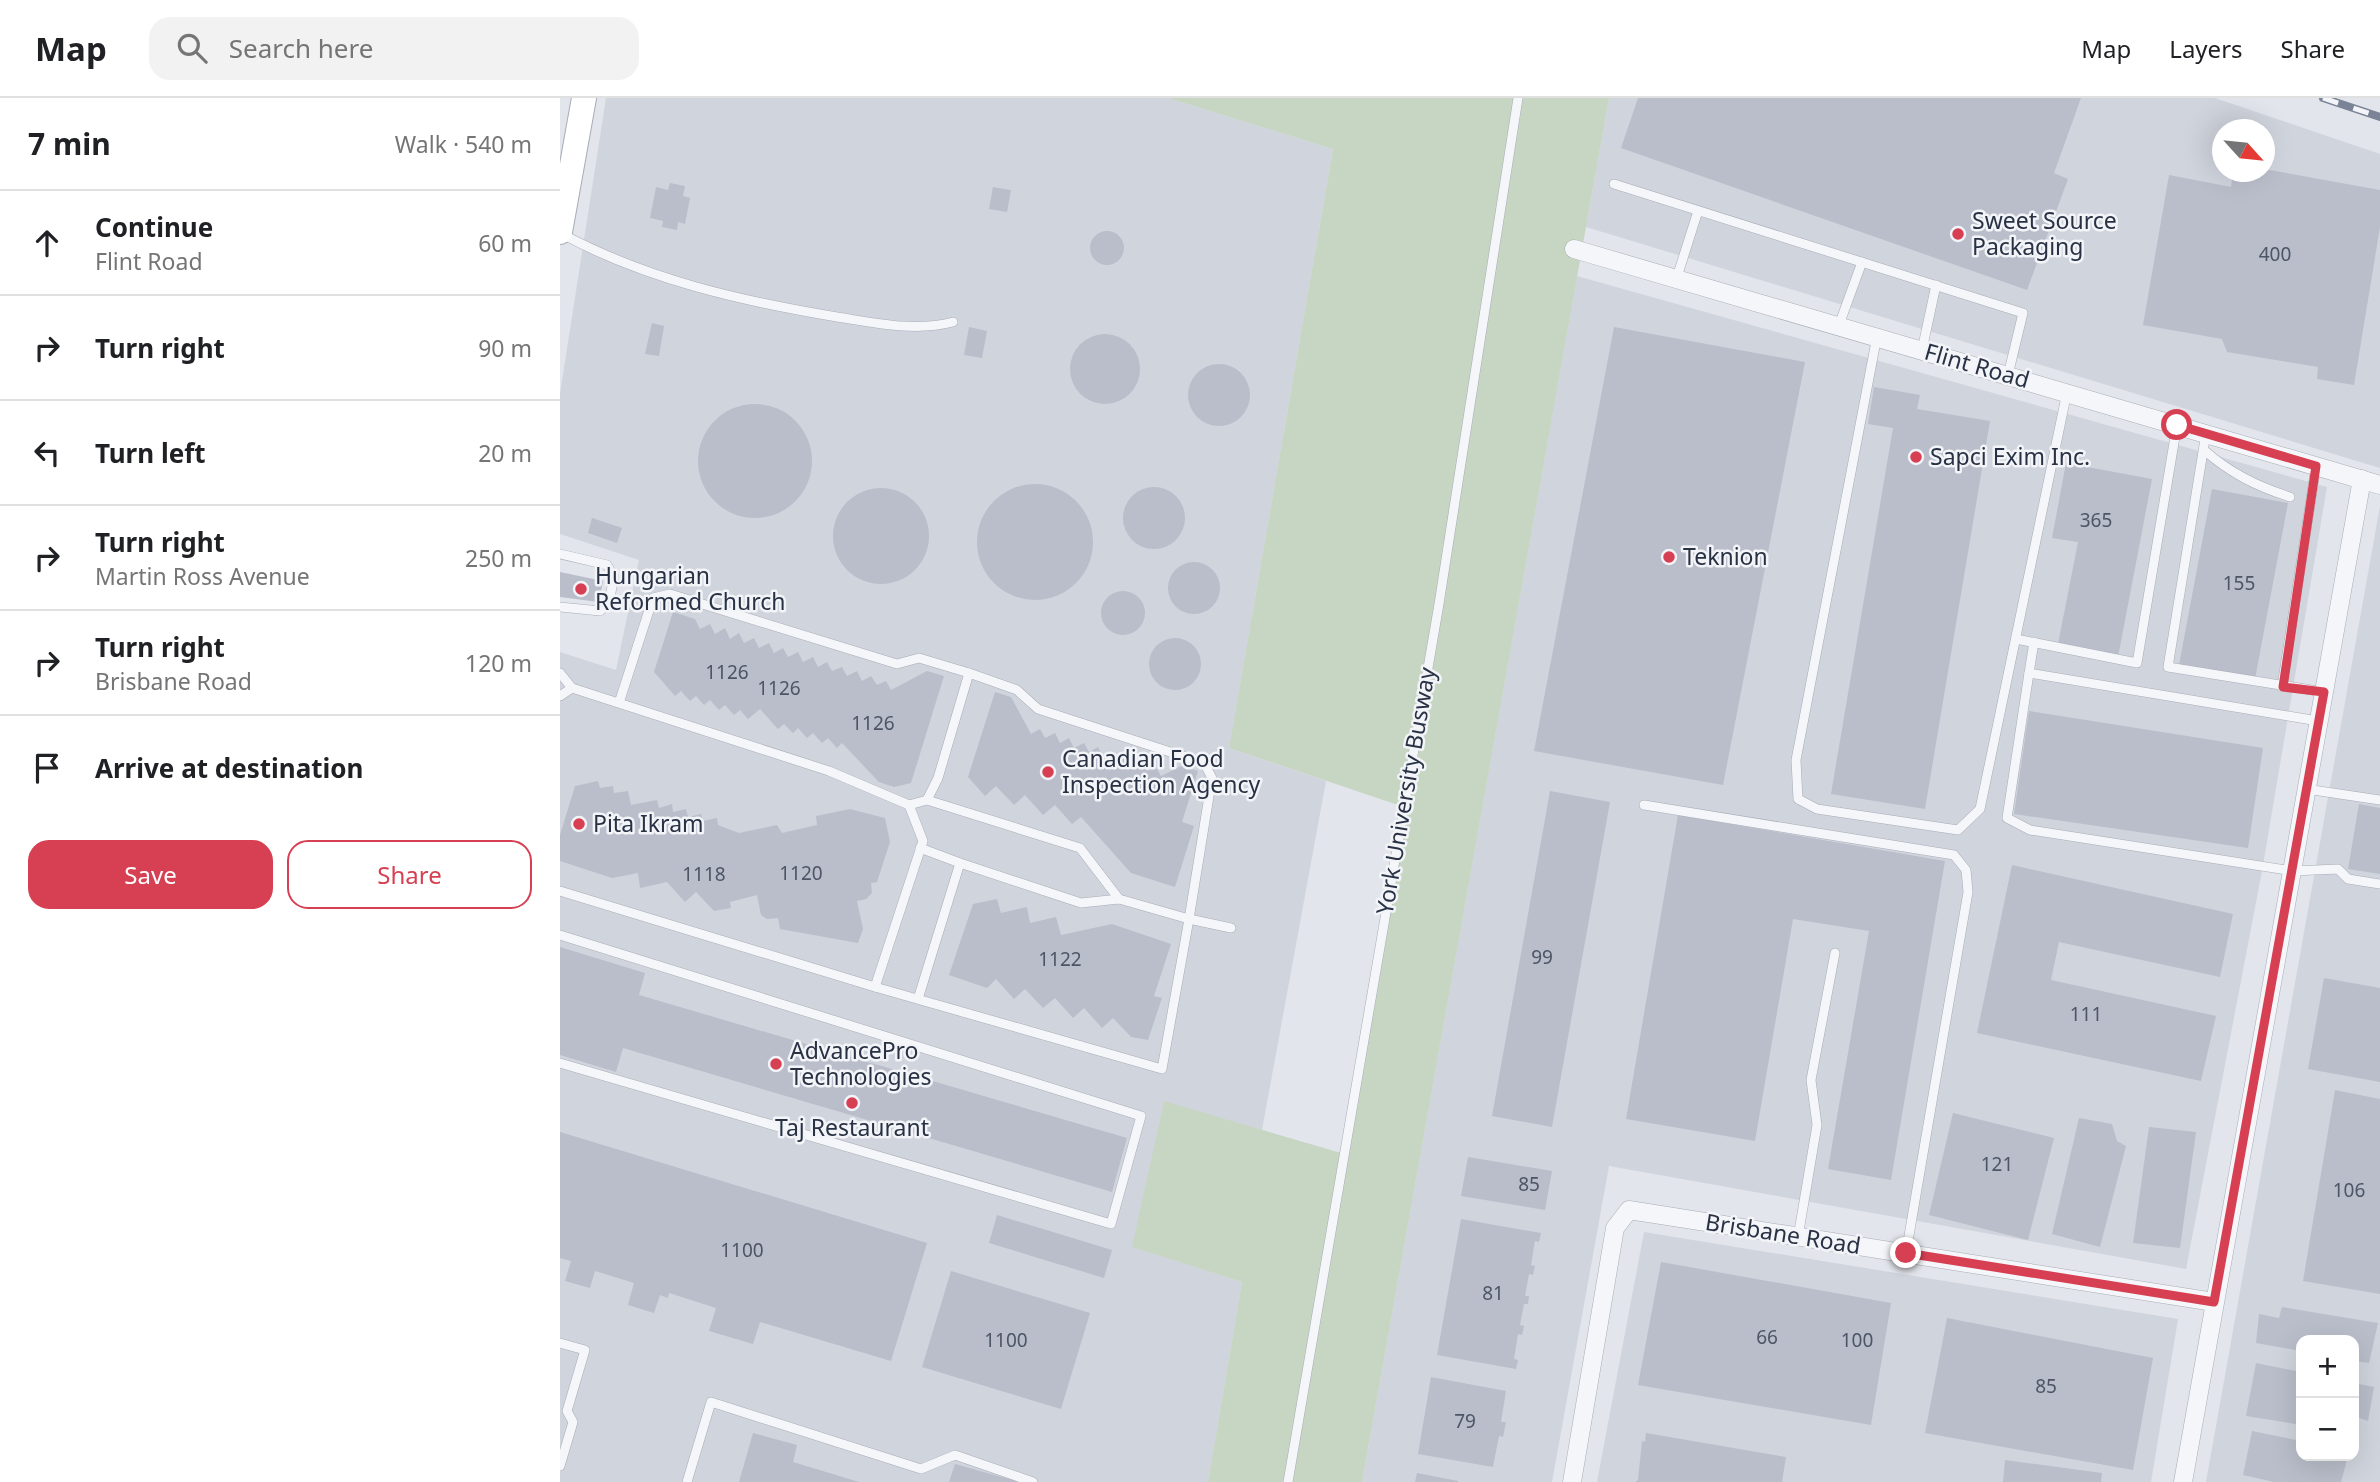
<!DOCTYPE html>
<html lang="en">
<head>
<meta charset="utf-8">
<style>
	:root { --surface:#fff; --page:#f2f2f2; --text:#202124; --muted:#757577; --line:#e0e0e0; --accent:#d74053 }
	body { margin:0; font-family:"Noto Sans",sans-serif; background:var(--page); color:var(--text) }
	.controls { position:absolute; right:21px; bottom:21px; display:grid; overflow:hidden; border-radius:14px; box-shadow:0 7px 28px #0002 }
	.controls button { width:63px; height:63px; display:grid; place-items:center; padding:0; border:0; border-bottom:2px solid var(--line); background:var(--surface); color:var(--text); font:35px sans-serif }
	.compass { position:absolute; left:1652px; top:21px; width:63px; height:63px; border-radius:50%; background:var(--surface); box-shadow:0 7px 28px #0002; rotate:117deg }
	.stop { position:absolute; width:21px; height:21px; margin:-16px; border:5px solid #d74053; border-radius:50%; background:#fff }
	.stop.end { background:#d74053; border-color:#fff; box-shadow:0 2px 7px #0008 }
	.list { margin:0; padding:0; list-style:none }
	h2 { display:flex; justify-content:space-between; align-items:center; height:91px; margin:0; padding:0 28px; font-size:30px }
	h2 small { font-size:23px; font-weight:400; color:var(--muted) }
	.list li { display:grid; grid-template-columns:46px 1fr auto; gap:21px; align-items:center; box-sizing:border-box; height:105px; padding:0 28px; border-top:2px solid var(--line) }
	.list b { display:block; font-size:26px; white-space:nowrap }
	.list p { margin:0; font-size:23px; white-space:nowrap; color:var(--muted) }
	.list em { font-size:23px; font-style:normal; color:var(--muted) }
	.actions { display:flex; gap:14px; padding:21px 28px }
	.actions a { flex:1; padding:16px 0; border:2px solid var(--accent); border-radius:21px; text-align:center; font-size:24px; color:var(--accent) }
	.actions .main { background:var(--accent); color:#fff }
	.icon { flex:none; width:38px; height:38px; fill:none; stroke:currentColor; stroke-width:2; stroke-linecap:round; stroke-linejoin:round }
	.map { position:relative; flex:none; width:1820px; height:1384px; overflow:hidden }
	header { display:flex; align-items:center; gap:42px; box-sizing:border-box; height:98px; padding:0 35px; background:var(--surface); border-bottom:2px solid var(--line) }
	header strong { font-size:33px }
	nav { display:flex; gap:38px; margin-inline-start:auto; font-size:24px }
	.search { width:490px; height:63px; background:var(--page); display:flex; align-items:center; gap:18px; box-sizing:border-box; padding:0 24px; border-radius:21px; color:var(--muted); font-size:26px }
	main { display:flex }
	aside { flex:1; background:var(--surface) }
	.map>svg:first-child { display:block }
</style>
</head>
<body>
<header>
<strong>Map</strong>
<div class="search"><svg class="icon" aria-label="search" viewBox="0 0 24 24"><circle cx="10" cy="10" r="6"/><path d="M15 15l6 6"/></svg>Search here</div>
<nav><a>Map</a><a>Layers</a><a>Share</a></nav>
</header>
<main>
<aside>
<h2>7 min<small>Walk · 540 m</small></h2>
<ul class="list">
<li><svg class="icon" aria-label="ahead" viewBox="0 0 24 24"><path d="M12 20V5M6 11l6-6 6 6"/></svg><div><b>Continue</b><p>Flint Road</p></div><em>60 m</em></li>
<li><svg class="icon" aria-label="right" viewBox="0 0 24 24"><path d="M7 20v-9h11M14 6l5 5-5 5"/></svg><div><b>Turn right</b></div><em>90 m</em></li>
<li><svg class="icon" aria-label="left" viewBox="0 0 24 24"><path d="M17 20v-9H6M10 6l-5 5 5 5"/></svg><div><b>Turn left</b></div><em>20 m</em></li>
<li><svg class="icon" aria-label="right" viewBox="0 0 24 24"><path d="M7 20v-9h11M14 6l5 5-5 5"/></svg><div><b>Turn right</b><p>Martin Ross Avenue</p></div><em>250 m</em></li>
<li><svg class="icon" aria-label="right" viewBox="0 0 24 24"><path d="M7 20v-9h11M14 6l5 5-5 5"/></svg><div><b>Turn right</b><p>Brisbane Road</p></div><em>120 m</em></li>
<li><svg class="icon" aria-label="arrive" viewBox="0 0 24 24"><path d="M6 21V4h12l-3 4 3 4H6"/></svg><div><b>Arrive at destination</b></div></li>
</ul>
<div class="actions"><a class="main">Save</a><a>Share</a></div>
</aside>
<div class="map">
<svg width="1820" height="1384" viewBox="0 0 1820 1384">
	<rect width="100%" height="100%" fill="#e2e5eb"/>
	<g fill="#d0d4dd" fill-rule="evenodd">
		<polygon points="46,0 608,0 773,51 669,650 766,683 702,1032 604,1004 573,1149 682,1184 648,1384 0,1384 0,554 56,572 79,462 0,436 0,296"/>
		<path d="M1049 0H1655L1820 56V370L1026 129ZM1662 32H1704V74H1662Z"/>
		<polygon points="1017,178 1767,389 1702,773 1626,1171 1049,1068 992,1384 802,1384"/>
		<path d="M1820 408V1384H1646ZM1741 1242H1794V1358H1741Z"/>
		<polygon points="1084,1134 1618,1221 1591,1384 1037,1384"/>
	</g>
	<polygon fill="#c7d6c3" points="608,0 1049,0 802,1384 648,1384 682,1184 572,1149 604,1003 781,1055 844,709 669,650 773,51"/>
	<g fill="#b9beca">
		<polygon points="1078,0 1521,0 1494,75 1508,81 1467,192 1061,50"/>
		<polygon points="1704,71 1820,92 1820,129 1794,287 1757,281 1758,269 1667,254 1662,241 1583,227 1609,77 1671,89 1673,74"/>
		<polygon points="110,85 125,88 123,98 130,100 125,126 118,124 117,132 102,129 103,123 90,120 96,89 108,92"/>
		<polygon points="433,89 451,92 447,114 429,111"/>
		<circle cx="547" cy="150" r="17"/>
		<polygon points="92,225 104,228 99,258 85,256"/>
		<polygon points="409,229 427,233 422,260 404,257"/>
		<polygon points="1054,229 1245,264 1163,687 974,653"/>
		<circle cx="545" cy="271" r="35"/>
		<circle cx="659" cy="297" r="31"/>
		<polygon points="1314,289 1360,297 1357,311 1430,323 1365,711 1271,696 1333,330 1308,326"/>
		<circle cx="195" cy="363" r="57"/>
		<polygon points="1506,365 1592,381 1558,559 1498,546 1518,444 1492,440"/>
		<circle cx="475" cy="444" r="58"/>
		<circle cx="594" cy="420" r="31"/>
		<circle cx="321" cy="438" r="48"/>
		<polygon points="1652,391 1728,405 1695,581 1619,567"/>
		<polygon points="32,420 62,430 57,445 28,435"/>
		<circle cx="634" cy="490" r="26"/>
		<polygon points="0,474 43,483 39,504 0,499"/>
		<circle cx="563" cy="515" r="22"/>
		<polygon points="113,514 135,521 140,531 150,526 155,536 165,530 170,541 179,535 184,545 194,540 199,550 209,545 214,555 223,550 228,559 238,554 243,564 253,559 258,569 267,564 272,573 282,569 287,578 297,573 302,583 311,578 317,587 326,583 331,592 367,573 384,578 351,685 334,689 319,684 282,645 277,650 268,640 262,645 253,635 247,640 238,630 233,635 224,626 218,631 200,611 188,621 180,612 174,617 165,607 159,612 150,602 144,607 136,598 130,603 121,593 115,598 94,574"/>
		<circle cx="615" cy="566" r="26"/>
		<polygon points="435,594 451,599 471,636 480,631 485,640 495,635 500,645 509,640 514,650 524,645 529,654 538,649 543,659 553,654 558,664 567,659 572,668 582,664 587,673 596,669 601,678 621,668 638,673 622,724 634,728 615,789 571,775 521,719 512,726 495,707 483,717 465,697 454,707 436,688 425,698 408,679"/>
		<polygon points="1469,613 1703,650 1688,750 1454,716"/>
		<polygon points="38,683 40,690 53,688 54,695 68,693 71,707 97,702 99,710 112,706 113,714 126,711 128,719 141,716 143,723 157,720 158,727 179,735 217,727 222,735 257,727 256,718 290,711 325,720 330,744 317,784 311,785 312,795 306,801 297,803 303,831 298,845 220,831 218,820 207,821 201,817 197,797 170,804 171,810 154,813 136,794 125,804 107,784 80,790 78,775 52,780 0,763 0,737 15,688"/>
		<polygon points="990,693 1050,704 992,1029 932,1018"/>
		<polygon points="1799,706 1820,710 1820,776 1788,771"/>
		<polygon points="1118,717 1385,763 1331,1082 1268,1071 1309,833 1233,821 1195,1043 1066,1021"/>
		<polygon points="1452,767 1673,816 1660,879 1499,844 1491,882 1656,918 1641,983 1417,935"/>
		<polygon points="437,801 441,815 467,809 470,825 496,819 501,837 552,826 611,846 594,898 602,900 588,942 571,939 553,920 542,930 524,910 513,920 495,900 483,910 465,891 454,901 436,881 427,890 389,877 413,806"/>
		<polygon points="0,849 85,875 79,897 567,1040 552,1094 63,950 56,974 0,957"/>
		<polygon points="1764,880 1820,890 1820,984 1748,971"/>
		<polygon points="1775,992 1820,1001 1820,1196 1743,1183"/>
		<polygon points="1393,1015 1494,1040 1468,1142 1369,1117"/>
		<polygon points="1519,1020 1552,1026 1557,1043 1566,1048 1540,1149 1492,1136"/>
		<polygon points="1589,1029 1636,1034 1620,1150 1573,1145"/>
		<polygon points="0,1034 367,1145 331,1263 200,1224 193,1246 149,1233 156,1210 109,1195 108,1200 100,1197 94,1215 68,1207 74,1185 35,1173 30,1190 5,1183 11,1163 0,1160"/>
		<polygon points="908,1059 992,1073 985,1112 901,1098"/>
		<polygon points="437,1117 552,1152 544,1180 429,1145"/>
		<polygon points="901,1121 981,1135 979,1144 975,1143 971,1167 975,1168 973,1177 969,1176 965,1198 969,1198 968,1206 964,1206 960,1227 964,1228 962,1237 958,1236 954,1261 958,1262 956,1271 877,1257"/>
		<polygon points="1101,1164 1331,1205 1311,1327 1078,1287"/>
		<polygon points="391,1173 530,1215 501,1311 362,1269"/>
		<polygon points="1722,1209 1818,1225 1809,1265 1794,1263 1794,1242 1741,1242 1741,1253 1696,1245 1699,1216 1719,1220"/>
		<polygon points="1387,1220 1593,1260 1573,1372 1365,1335"/>
		<polygon points="1696,1265 1741,1274 1741,1327 1686,1318"/>
		<polygon points="871,1279 946,1293 941,1324 946,1324 943,1339 939,1338 933,1369 858,1356"/>
		<polygon points="1794,1285 1814,1289 1808,1323 1794,1318"/>
		<polygon points="1692,1333 1741,1343 1741,1358 1788,1358 1781,1384 1714,1384 1683,1377"/>
		<polygon points="193,1335 237,1347 233,1364 299,1384 179,1384"/>
		<polygon points="1086,1335 1226,1359 1222,1384 1075,1384 1078,1382 1082,1343 1085,1344"/>
		<polygon points="1445,1362 1542,1375 1541,1384 1443,1384"/>
		<polygon points="395,1366 456,1383 456,1384 389,1384"/>
		<polygon points="857,1375 898,1383 898,1384 855,1384"/>
	</g>
	<g fill="none" stroke-linecap="round" stroke-linejoin="round">
		<g stroke="#a7acb6" stroke-width="10">
			<g id="service">
				<polyline points="1054,86 1463,215 1448,277"/>
				<path d="M2 136C88 182 181 203 277 219 316 225 355 234 393 224"/>
				<polyline points="1117,179 1138,113"/>
				<polyline points="1279,227 1302,164"/>
				<polyline points="1317,238 1236,662 1238,701 1257,711 1398,732 1420,711 1507,294"/>
				<polyline points="1362,252 1376,187"/>
				<polyline points="1646,335 1608,569 1764,594"/>
				<path d="M1644 352C1670 375 1696 388 1730 399"/>
				<polyline points="0,456 47,467 54,479 49,504 40,513 0,509"/>
				<polyline points="1456,541 1577,565 1617,327"/>
				<polyline points="1474,544 1469,575 1758,623"/>
				<polyline points="0,575 12,590 269,673 349,707 367,702 378,680 409,575 359,560 337,566 110,496 93,500 59,605"/>
				<polyline points="409,575 457,592 478,611 644,665 652,680 629,821 671,830"/>
				<polyline points="1469,575 1447,720 1470,732 1733,773 1778,771 1788,781 1820,786"/>
				<polyline points="1722,589 1756,368"/>
				<polyline points="0,598 12,590"/>
				<polyline points="1746,691 1820,702"/>
				<polyline points="367,702 520,750 559,801"/>
				<polyline points="1084,707 1394,757 1406,772 1408,794 1346,1155"/>
				<polyline points="360,750 400,765"/>
				<polyline points="0,793 315,889 363,743 349,707"/>
				<polyline points="0,837 581,1018 551,1126 0,965"/>
				<polyline points="315,889 602,971 629,821 559,801 521,805 400,765 358,901"/>
				<polyline points="1238,1139 1257,1027 1251,982 1275,855"/>
				<polyline points="0,1245 25,1252 7,1313 13,1324 0,1368"/>
				<polyline points="127,1384 151,1304 361,1371 395,1357 473,1384"/>
				<polyline points="728,1384 879,506 958,0"/>
			</g>
		</g>
		<g stroke="#a7acb6" stroke-width="19">
			<g id="minor">
				<polyline points="1014,151 1820,387"/>
				<polyline points="1012,1384 1055,1130 1069,1112 1654,1204"/>
				<polyline points="1623,1384 1802,381"/>
			</g>
		</g>
		<g stroke="#a7acb6" stroke-width="26">
			<polyline id="secondary" points="0,134 24,0"/>
		</g>
		<use href="#service" stroke="#f5f6f9" stroke-width="9"/>
		<use href="#minor" stroke="#f5f6f9" stroke-width="18"/>
		<use href="#secondary" stroke="#fff" stroke-width="24"/>
		<g stroke="#7a8496" stroke-width="8">
			<polyline id="rail" points="1763,0 1820,19"/>
		</g>
		<use href="#rail" stroke="#f2f4f8" stroke-width="5" stroke-dasharray="16" stroke-linecap="butt"/>
	</g>
	<g fill="none" stroke-linecap="round" stroke-linejoin="round">
		<polyline stroke="#d74053" stroke-width="9" points="1346,1155 1654,1204 1764,594 1723,589 1756,368 1617,327"/>
	</g>
	<g fill="#d74053" stroke="#f2f4f8" stroke-width="2.5">
		<circle cx="1398" cy="136" r="7"/>
		<circle cx="1356" cy="359" r="7"/>
		<circle cx="1109" cy="459" r="7"/>
		<circle cx="21" cy="491" r="7"/>
		<circle cx="488" cy="674" r="7"/>
		<circle cx="19" cy="726" r="7"/>
		<circle cx="216" cy="966" r="7"/>
		<circle cx="292" cy="1005" r="7"/>
	</g>
	<g text-anchor="middle" stroke-width="5" stroke-linejoin="round" paint-order="stroke">
		<g font-size="19" fill="#4d5566">
			<text x="1715" y="163">400</text>
			<text x="1536" y="429">365</text>
			<text x="1679" y="492">155</text>
			<text x="167" y="581">1126</text>
			<text x="219" y="597">1126</text>
			<text x="313" y="632">1126</text>
			<text x="241" y="782">1120</text>
			<text x="144" y="783">1118</text>
			<text x="982" y="866">99</text>
			<text x="500" y="868">1122</text>
			<text x="1526" y="923">111</text>
			<text x="1437" y="1073">121</text>
			<text x="969" y="1093">85</text>
			<text x="1789" y="1099">106</text>
			<text x="182" y="1159">1100</text>
			<text x="933" y="1202">81</text>
			<text x="1207" y="1246">66</text>
			<text x="446" y="1249">1100</text>
			<text x="1297" y="1249">100</text>
			<text x="1486" y="1295">85</text>
			<text x="905" y="1330">79</text>
		</g>
		<g font-size="23" fill="#293245" stroke="#f2f4f8" text-anchor="start">
			<text x="1412" y="131">Sweet Source<tspan x="1412" dy="26">Packaging</tspan></text>
			<text x="1370" y="367">Sapci Exim Inc.</text>
			<text x="1123" y="467">Teknion</text>
			<text x="35" y="486">Hungarian<tspan x="35" dy="26">Reformed Church</tspan></text>
			<text x="502" y="669">Canadian Food<tspan x="502" dy="26">Inspection Agency</tspan></text>
			<text x="33" y="734">Pita Ikram</text>
			<text x="230" y="961">AdvancePro<tspan x="230" dy="26">Technologies</tspan></text>
			<text x="292" y="1038" text-anchor="middle">Taj Restaurant</text>
		</g>
		<g font-size="23" fill="#293245" stroke="#f2f4f8">
			<text transform="translate(1417 268) rotate(16)" y="8">Flint Road</text>
			<text transform="translate(846 693) rotate(-80)" y="8">York University Busway</text>
			<text transform="translate(1223 1136) rotate(9)" y="8">Brisbane Road</text>
		</g>
	</g>
</svg>
<div class="controls">
<button>+</button>
<button>−</button>
</div>
<svg class="compass" viewBox="-18 -18 36 36"><path d="M0-13l5 13h-10z" fill="#e53935"/><path d="M0 13l5-13h-10z" fill="#757577"/></svg>
<div class="stop" style="left:1617px;top:327px"></div>
<div class="stop end" style="left:1346px;top:1155px"></div>
</div>
</main>
</body>
</html>
